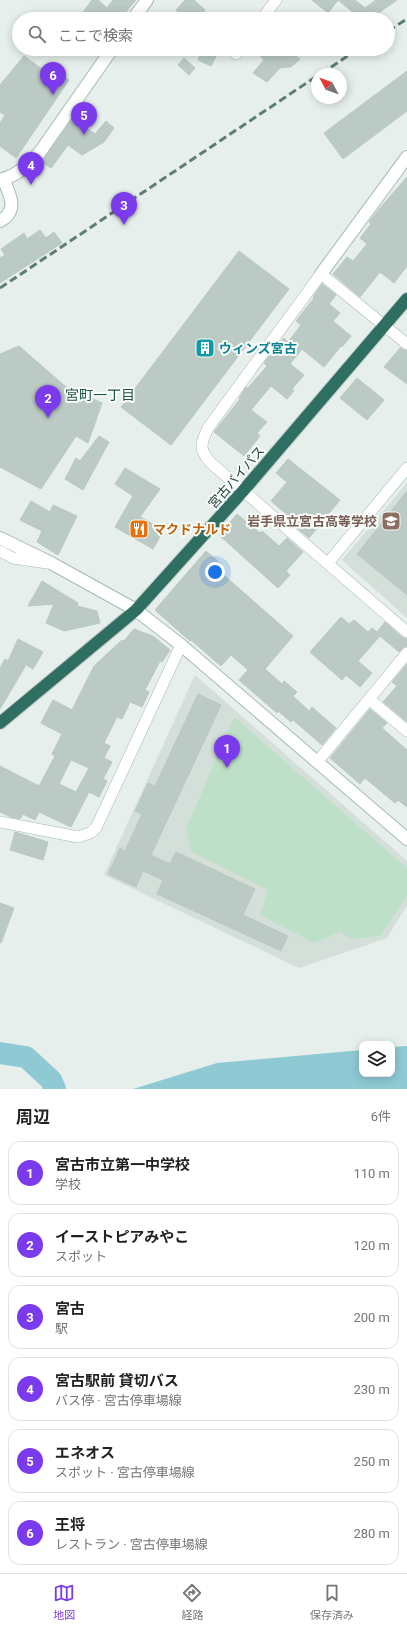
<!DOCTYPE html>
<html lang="ja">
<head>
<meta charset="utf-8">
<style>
	:root { --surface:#fff; --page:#f2f2f2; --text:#222; --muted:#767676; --line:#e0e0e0; --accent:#7c3aed }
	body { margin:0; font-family:Roboto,"Noto Sans JP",sans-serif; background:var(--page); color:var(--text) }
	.controls { position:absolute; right:12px; bottom:12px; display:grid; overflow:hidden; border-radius:8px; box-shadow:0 2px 10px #0003 }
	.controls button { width:36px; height:36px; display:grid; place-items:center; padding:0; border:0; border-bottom:1px solid var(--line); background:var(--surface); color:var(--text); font:20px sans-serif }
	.compass { position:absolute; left:311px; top:68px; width:36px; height:36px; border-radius:50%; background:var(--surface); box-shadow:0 2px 10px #0003; rotate:311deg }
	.you { position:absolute; left:215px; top:572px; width:14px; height:14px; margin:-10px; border:3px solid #fff; border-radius:50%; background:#1a73e8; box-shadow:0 0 0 6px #1a73e833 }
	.badge { display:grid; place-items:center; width:26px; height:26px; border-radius:50%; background:var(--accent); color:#fff; font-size:13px; font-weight:700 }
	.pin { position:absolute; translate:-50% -33px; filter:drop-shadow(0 1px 2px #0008) }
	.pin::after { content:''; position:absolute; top:21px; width:14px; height:12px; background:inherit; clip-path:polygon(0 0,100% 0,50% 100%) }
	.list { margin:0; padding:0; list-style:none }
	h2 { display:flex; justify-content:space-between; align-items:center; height:52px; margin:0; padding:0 16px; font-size:17px }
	h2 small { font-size:13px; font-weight:400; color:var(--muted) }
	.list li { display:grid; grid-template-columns:26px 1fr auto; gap:12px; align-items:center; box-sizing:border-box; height:64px; margin:0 8px 8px; padding:0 8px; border:1px solid var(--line); border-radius:12px }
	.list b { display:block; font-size:15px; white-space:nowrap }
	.list p { margin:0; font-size:13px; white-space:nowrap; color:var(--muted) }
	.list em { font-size:13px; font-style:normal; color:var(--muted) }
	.icon { flex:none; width:22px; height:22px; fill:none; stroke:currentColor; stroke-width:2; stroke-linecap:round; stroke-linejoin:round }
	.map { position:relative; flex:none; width:407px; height:1089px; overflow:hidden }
	.search { position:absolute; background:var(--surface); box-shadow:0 2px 10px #0003; left:12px; right:12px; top:12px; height:44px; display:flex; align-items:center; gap:10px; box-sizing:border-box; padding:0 14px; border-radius:22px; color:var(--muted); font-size:15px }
	.sheet { height:484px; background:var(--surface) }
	nav { display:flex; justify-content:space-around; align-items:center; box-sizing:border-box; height:56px; border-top:1px solid var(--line); background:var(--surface); font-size:11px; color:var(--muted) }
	nav a { display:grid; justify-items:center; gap:2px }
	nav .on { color:var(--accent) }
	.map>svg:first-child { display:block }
</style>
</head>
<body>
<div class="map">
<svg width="407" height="1089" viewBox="0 0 407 1089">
	<rect width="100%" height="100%" fill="#e6efeb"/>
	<g fill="#d4dfda">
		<polygon points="407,483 407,618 342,560"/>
		<polygon points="195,675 407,861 407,905 387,938 299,968 104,875"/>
	</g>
	<polygon fill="#bfe0c8" points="234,717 407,868 407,896 380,936 351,939 340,932 314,943 260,915 268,890 192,852 186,829"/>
	<polygon fill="#8ec9d4" points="407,1046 407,1089 133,1089 217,1063 362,1050 362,1074 392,1074 392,1047"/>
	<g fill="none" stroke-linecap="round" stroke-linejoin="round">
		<polyline stroke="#8ec9d4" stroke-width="22" points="0,1053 26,1057 51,1080 55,1089"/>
	</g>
	<g fill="#bbcac4" stroke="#b8c9c2" fill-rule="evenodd">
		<polygon points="92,0 98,0 107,8 113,0 136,0 120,19 78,19"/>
		<polygon points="185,0 194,0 205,10 197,19 186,19 176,10"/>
		<polygon points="312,0 355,0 365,8 376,0 397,0 370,19 361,19 338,0 328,13"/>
		<polygon points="203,49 220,49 211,66 198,60"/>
		<polygon points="253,49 287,49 300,59 291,67 280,68 267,82 253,73 264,60"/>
		<polygon points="24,56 49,74 53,69 69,80 16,158 0,146 0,123 5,115 0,112 0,85"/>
		<polygon points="184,58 195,68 189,75 178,65"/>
		<polygon points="407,71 407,111 343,159 324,133"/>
		<polygon points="73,118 95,134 106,121 114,128 104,142 82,155 68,145 51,168 42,162"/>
		<polygon points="407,177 407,266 394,283 380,272 360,297 333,274 347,257 353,261 367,244 360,238 371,224 369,222 380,208"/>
		<polygon points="40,230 46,238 54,232 62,243 0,283 0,258 5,255 1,249 24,233 27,239"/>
		<polygon points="239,251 289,289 171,445 121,407"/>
		<polygon points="322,284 336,295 329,304 340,313 333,321 351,336 342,347 341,346 324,367 302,349 290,364 304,375 292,389 294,391 287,399 271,386 251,410 267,422 257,433 260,436 244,456 214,432 240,399 239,398 246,387 248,388 267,366 264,363 284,338 288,342 301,325 296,321 314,298 313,297"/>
		<polygon points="19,346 66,387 102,403 88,443 76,436 41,489 0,467 0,354"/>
		<polygon points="400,348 407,351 407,384 384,367"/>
		<polygon points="357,378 384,400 367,420 340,398"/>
		<polygon points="99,436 109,442 83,490 65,479 76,458 80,461"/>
		<polygon points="288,459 340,500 309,538 296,527 298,525 292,519 271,501 287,482 276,473"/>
		<polygon points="125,468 160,489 140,517 164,530 153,549 115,527 133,496 115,484"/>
		<polygon points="407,491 407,595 357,554"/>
		<polygon points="31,501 50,512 53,505 77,516 58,555 37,542 42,531 20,520"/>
		<polygon points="237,514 260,533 262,531 279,546 287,538 303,552 286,571 290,575 278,588 219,535"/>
		<polygon points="206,551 221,564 217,569 293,636 265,669 282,684 284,681 297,692 293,696 309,711 312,707 336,728 322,745 293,720 291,722 278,711 277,713 239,680 248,670 231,655 221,666 191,640 190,641 155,610"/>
		<polygon points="42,581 78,603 77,606 97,611 100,623 64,631 46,623 54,604 28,606"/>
		<polygon points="341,617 349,624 354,620 368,632 372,628 377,632 385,622 402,637 407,639 407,646 404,647 399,652 380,636 358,661 372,673 360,687 346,675 342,680 310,652"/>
		<path d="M134 629 153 636 170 650 162 662 160 661 145 690 149 692 142 707 130 702 122 719 117 717 104 743 110 746 104 758 112 762 103 779 107 781 99 797 89 792 71 827 39 812 35 820 23 814 20 819 11 817 0 812V766L39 786 55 756 52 754 62 734 41 723 53 700 72 710 94 666 122 640 124 641ZM71 760 89 768 76 792 59 784Z"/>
		<polygon points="18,639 43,652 33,669 26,665 0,709 0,668 5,659 8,661"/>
		<polygon points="407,664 407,722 383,702 397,686 392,682"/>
		<polygon points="198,694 221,705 151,855 170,864 176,852 255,889 243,915 288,936 281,951 157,894 163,880 143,871 136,887 108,874 120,848 125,851 142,814 135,811 148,783 155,786"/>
		<polygon points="370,709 387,723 382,728 407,750 407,807 398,800 395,803 365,778 360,784 330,758"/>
		<polygon points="15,832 48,842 43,860 10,850"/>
		<polygon points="0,903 14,908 1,943 0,942"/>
	</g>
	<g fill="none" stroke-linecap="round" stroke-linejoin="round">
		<g stroke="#a8b8b2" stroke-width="12">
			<g id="street">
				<polyline points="262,19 276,0"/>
				<polyline points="236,54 240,49"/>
				<path d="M407 344 321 274 208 428C200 444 199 450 211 463L407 632"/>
				<polyline points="0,551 13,558 47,563"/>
				<polyline points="328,563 407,468"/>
				<polyline points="369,699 407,731"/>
				<polyline points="318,761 407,653"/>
				<polyline points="0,822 78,837 90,833 96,828 181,645"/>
			</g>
		</g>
		<g stroke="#a4bbb3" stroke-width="14">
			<g id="secondary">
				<polyline points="133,19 147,0"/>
				<path d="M0 180C17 176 29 165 40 152L112 49"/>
				<path d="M0 221C19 211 10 194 3 179"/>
				<polyline points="321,274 407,157"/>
				<polyline points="0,538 51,563 136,610 181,645 407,839"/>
			</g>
		</g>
		<g stroke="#c2cac8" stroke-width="14">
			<polyline id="highway" points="0,723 136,610 243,491 407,299"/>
		</g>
		<use href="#street" stroke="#fff" stroke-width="11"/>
		<use href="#secondary" stroke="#fff" stroke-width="12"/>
		<use href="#highway" stroke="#2f6f62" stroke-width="12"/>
		<g stroke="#5f7d75" stroke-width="3" stroke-dasharray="8 4" stroke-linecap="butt">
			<polyline points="388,31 407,19"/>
			<polyline points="321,74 358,49"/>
			<polyline points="0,288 317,76"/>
		</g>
	</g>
	<defs>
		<g id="building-square" transform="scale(1)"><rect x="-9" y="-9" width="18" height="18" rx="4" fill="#0f9aa8" stroke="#f7fbf9"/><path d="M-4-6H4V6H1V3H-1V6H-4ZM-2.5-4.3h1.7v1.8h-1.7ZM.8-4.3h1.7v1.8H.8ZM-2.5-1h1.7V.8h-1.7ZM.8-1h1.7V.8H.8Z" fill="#fff"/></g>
		<g id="school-square" transform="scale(1)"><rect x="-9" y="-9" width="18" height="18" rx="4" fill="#8d6e63" stroke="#f7fbf9"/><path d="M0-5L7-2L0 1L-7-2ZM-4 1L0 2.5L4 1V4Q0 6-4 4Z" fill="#fff"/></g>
		<g id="restaurant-square" transform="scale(1)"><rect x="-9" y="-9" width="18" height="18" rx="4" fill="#e8710a" stroke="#f7fbf9"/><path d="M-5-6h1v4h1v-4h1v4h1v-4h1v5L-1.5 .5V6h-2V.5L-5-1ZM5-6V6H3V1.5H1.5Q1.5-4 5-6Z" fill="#fff"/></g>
	</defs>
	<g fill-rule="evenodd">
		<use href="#building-square" x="205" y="348"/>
		<use href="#school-square" x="391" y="521"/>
		<use href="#restaurant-square" x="139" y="529"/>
	</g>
	<g text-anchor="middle" stroke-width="4" stroke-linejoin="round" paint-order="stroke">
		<g font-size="13" font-weight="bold" fill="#0d838f" stroke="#f7fbf9" text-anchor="start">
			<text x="219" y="353">ウィンズ宮古</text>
		</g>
		<g font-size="13" fill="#24423a" stroke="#f7fbf9">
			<text transform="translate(236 477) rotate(-49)" y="5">宮古バイパス</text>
		</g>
		<g font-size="13" font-weight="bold" fill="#785e54" stroke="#f7fbf9" text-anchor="end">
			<text x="377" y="526">岩手県立宮古高等学校</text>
		</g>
		<g font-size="13" font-weight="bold" fill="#c56008" stroke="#f7fbf9" text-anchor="start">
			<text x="153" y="534">マクドナルド</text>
		</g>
		<g font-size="14" fill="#1f5548" stroke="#f7fbf9">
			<text x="100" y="400">宮町一丁目</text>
		</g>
	</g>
</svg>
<div class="controls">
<button><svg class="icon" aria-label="layers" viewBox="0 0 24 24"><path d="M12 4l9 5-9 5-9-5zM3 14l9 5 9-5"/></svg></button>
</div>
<svg class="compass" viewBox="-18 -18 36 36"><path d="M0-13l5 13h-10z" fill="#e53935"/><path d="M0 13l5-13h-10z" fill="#767676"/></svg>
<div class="you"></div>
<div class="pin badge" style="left:227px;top:768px">1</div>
<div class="pin badge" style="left:48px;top:418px">2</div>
<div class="pin badge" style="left:124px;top:225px">3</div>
<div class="pin badge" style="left:31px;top:185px">4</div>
<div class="pin badge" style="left:84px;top:135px">5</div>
<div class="pin badge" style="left:53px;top:95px">6</div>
<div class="search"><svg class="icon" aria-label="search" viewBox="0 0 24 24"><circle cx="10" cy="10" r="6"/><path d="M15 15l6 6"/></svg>ここで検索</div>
</div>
<section class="sheet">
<h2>周辺<small>6件</small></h2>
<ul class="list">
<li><span class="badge">1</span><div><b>宮古市立第一中学校</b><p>学校</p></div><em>110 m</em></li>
<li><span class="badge">2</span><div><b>イーストピアみやこ</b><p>スポット</p></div><em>120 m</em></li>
<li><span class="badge">3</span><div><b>宮古</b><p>駅</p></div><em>200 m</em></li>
<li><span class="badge">4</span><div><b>宮古駅前 貸切バス</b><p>バス停 · 宮古停車場線</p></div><em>230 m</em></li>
<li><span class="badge">5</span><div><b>エネオス</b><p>スポット · 宮古停車場線</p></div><em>250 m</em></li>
<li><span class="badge">6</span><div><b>王将</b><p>レストラン · 宮古停車場線</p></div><em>280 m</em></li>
</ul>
</section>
<nav>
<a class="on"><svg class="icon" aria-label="map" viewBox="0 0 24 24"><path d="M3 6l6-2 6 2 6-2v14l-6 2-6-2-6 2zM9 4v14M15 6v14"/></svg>地図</a>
<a><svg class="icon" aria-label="directions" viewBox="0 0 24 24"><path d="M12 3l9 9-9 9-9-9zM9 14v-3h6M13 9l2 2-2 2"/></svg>経路</a>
<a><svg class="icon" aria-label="saved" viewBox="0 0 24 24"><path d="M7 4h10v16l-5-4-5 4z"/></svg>保存済み</a>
</nav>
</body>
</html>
